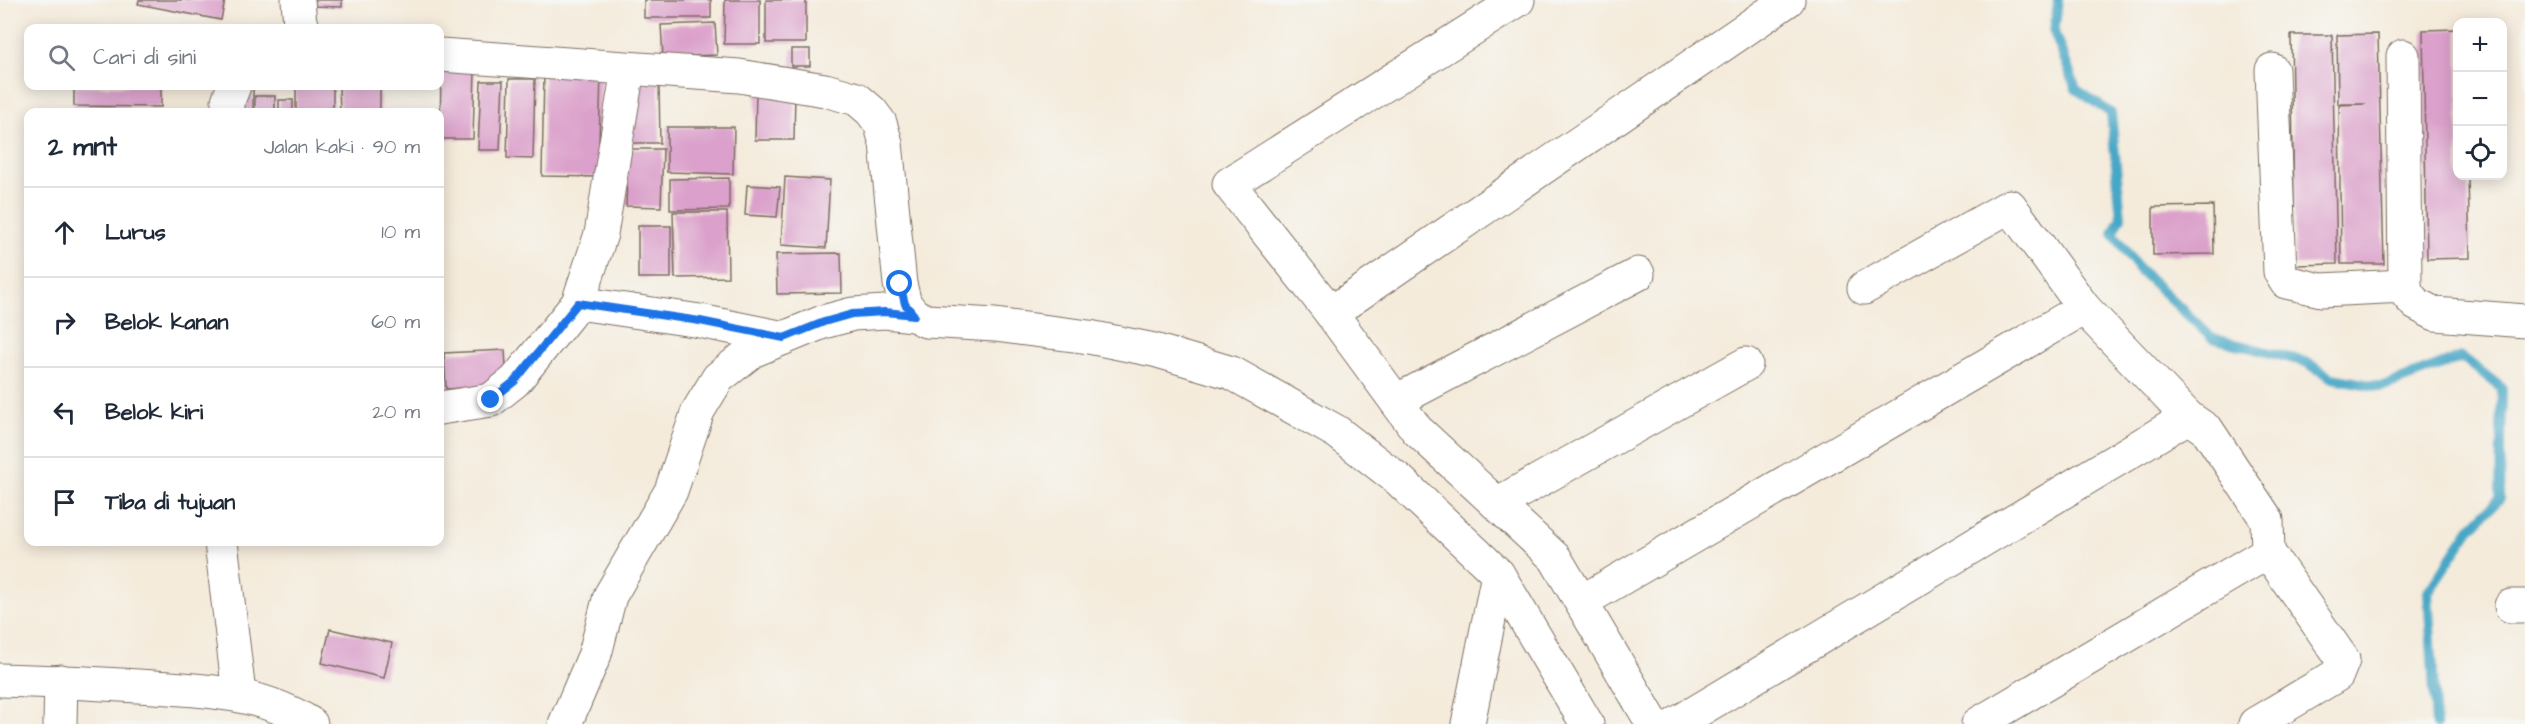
<!DOCTYPE html>
<html lang="id">
<head>
<meta charset="utf-8">
<style>
	:root { --surface:#fff; --page:#f2f2f3; --text:#1f2937; --muted:#747a83; --line:#e0e1e3 }
	body { margin:0; font-family:"Architects Daughter",sans-serif; background:var(--page); color:var(--text) }
	.controls { position:absolute; right:18px; top:18px; display:grid; overflow:hidden; border-radius:12px; box-shadow:0 3px 15px #0003 }
	.controls button { width:54px; height:54px; display:grid; place-items:center; padding:0; border:0; border-bottom:2px solid var(--line); background:var(--surface); color:var(--text); font:30px sans-serif }
	.stop { position:absolute; width:18px; height:18px; margin:-14px; border:4px solid #1a73e8; border-radius:50%; background:#fff }
	.stop.end { background:#1a73e8; border-color:#fff; box-shadow:0 2px 6px #0008 }
	.list { margin:0; padding:0; list-style:none }
	h2 { display:flex; justify-content:space-between; align-items:center; height:78px; margin:0; padding:0 24px; font-size:26px }
	h2 small { font-size:20px; font-weight:400; color:var(--muted) }
	.list li { display:grid; grid-template-columns:39px 1fr auto; gap:18px; align-items:center; box-sizing:border-box; height:90px; padding:0 24px; border-top:2px solid var(--line) }
	.list b { display:block; font-size:22px; white-space:nowrap }
	.list em { font-size:20px; font-style:normal; color:var(--muted) }
	.icon { flex:none; width:33px; height:33px; fill:none; stroke:currentColor; stroke-width:2; stroke-linecap:round; stroke-linejoin:round }
	.map { position:relative; flex:none; width:2525px; height:724px; overflow:hidden }
	.search { position:absolute; background:var(--surface); box-shadow:0 3px 15px #0003; left:24px; top:24px; width:420px; height:66px; display:flex; align-items:center; gap:15px; box-sizing:border-box; padding:0 21px; border-radius:12px; color:var(--muted); font-size:22px }
	.panel { position:absolute; background:var(--surface); box-shadow:0 3px 15px #0003; left:24px; top:108px; width:420px; height:438px; border-radius:12px }
	.map>svg:first-child { display:block }
</style>
</head>
<body>
<div class="map">
<svg width="2525" height="724" viewBox="0 0 2525 724">
	<rect width="100%" height="100%" fill="#f6f6f2"/>
	<filter id="ink" filterUnits="userSpaceOnUse"><feTurbulence type="fractalNoise" baseFrequency=".0167" numOctaves="2"/><feDisplacementMap in="SourceGraphic" scale="12" xChannelSelector="R" yChannelSelector="G"/><feConvolveMatrix kernelMatrix="1 2 1 2 8 2 1 2 1" color-interpolation-filters="sRGB"/></filter>
	<filter id="wash" filterUnits="userSpaceOnUse"><feTurbulence type="fractalNoise" baseFrequency=".008" numOctaves="4" result="noise"/><feDisplacementMap in="SourceGraphic" scale="24" xChannelSelector="R" yChannelSelector="G"/><feGaussianBlur stdDeviation="1.35" result="paint"/><feColorMatrix in="noise" values="0 0 0 0 0 0 0 0 0 0 0 0 0 0 0 0 0 1.4 0 .05"/><feComposite in="paint" operator="in"/></filter>
	<g filter="url(#wash)">
		<rect width="100%" height="100%" fill="#f4ebdb"/>
		<g fill="none" stroke-linecap="round" stroke-linejoin="round">
			<polyline stroke="#47a7c6" stroke-width="10" points="2058,0 2054,32 2076,89 2111,113 2121,217 2113,233 2139,269 2212,338 2306,362 2332,378 2381,387 2462,357 2502,388 2500,498 2470,529 2428,592 2436,724"/>
		</g>
		<g id="blocks">
			<g fill="#dba0cb">
				<polygon points="139,0 225,0 221,20 138,4"/>
				<polygon points="312,0 342,0 342,7 312,6"/>
				<rect x="644" y="0" width="67" height="18"/>
				<polygon points="725,0 760,0 760,44 724,44"/>
				<rect x="766" y="0" width="40" height="43"/>
				<polygon points="715,23 717,55 663,57 661,25"/>
				<polygon points="2458,29 2458,176 2468,176 2470,258 2427,259 2423,30"/>
				<polygon points="2378,34 2384,264 2341,264 2339,105 2366,104 2338,104 2337,35"/>
				<polygon points="2291,35 2332,35 2337,264 2295,265"/>
				<rect x="791" y="49" width="19" height="17"/>
				<polygon points="441,70 475,70 473,139 440,139"/>
				<polygon points="544,72 601,73 598,177 542,176"/>
				<polygon points="509,79 535,79 533,159 507,158"/>
				<polygon points="481,81 503,81 500,150 478,150"/>
				<polygon points="631,83 659,83 660,143 632,143"/>
				<polygon points="74,86 161,86 161,107 74,106"/>
				<rect x="296" y="86" width="37" height="26"/>
				<polygon points="339,86 380,86 380,112 340,112"/>
				<rect x="235" y="88" width="18" height="24"/>
				<polygon points="756,92 795,93 794,140 755,140"/>
				<rect x="255" y="96" width="20" height="16"/>
				<rect x="279" y="100" width="14" height="12"/>
				<polygon points="667,127 734,127 733,174 667,172"/>
				<polygon points="628,149 663,149 661,207 626,206"/>
				<polygon points="785,177 830,180 826,248 781,245"/>
				<polygon points="729,178 729,209 670,210 670,179"/>
				<polygon points="747,185 780,187 777,217 745,215"/>
				<polygon points="2213,206 2214,254 2153,255 2153,207"/>
				<polygon points="673,212 727,212 728,277 675,278"/>
				<rect x="638" y="226" width="33" height="52"/>
				<polygon points="841,253 842,293 777,294 776,254"/>
				<polygon points="505,350 507,386 446,389 444,353"/>
				<polygon points="330,629 392,643 384,678 322,663"/>
			</g>
		</g>
	</g>
	<g filter="url(#ink)">
		<use href="#blocks" fill-opacity="0" stroke="#7c6e60" stroke-width="1.5"/>
		<g fill="none" stroke-linecap="round" stroke-linejoin="round">
			<g stroke="#7c6e60" stroke-width="35">
				<g id="street">
					<polyline points="298,0 300,24 303,28"/>
					<polyline points="1518,0 1229,184 1331,313 1417,430 1555,558 1653,724"/>
					<polyline points="440,55 739,76 825,90 857,99 871,111 880,123 886,143 900,284 905,304 914,315 926,321 995,325 1089,337 1154,350 1232,373 1337,432 1399,480 1498,574 1587,724"/>
					<polyline points="2403,56 2405,286"/>
					<polyline points="628,69 601,234 578,303 700,321 784,338"/>
					<polyline points="2272,70 2280,272 2286,282 2321,290 2405,286 2407,294 2416,304 2435,314 2525,321"/>
					<polyline points="228,112 228,101 234,86"/>
					<polyline points="1864,288 2010,206 2084,308 2188,417 2208,431 2267,520 2268,552"/>
					<polyline points="1331,313 1788,0"/>
					<polyline points="1396,401 1638,274"/>
					<polyline points="440,408 491,400 515,381 578,303"/>
					<polyline points="1497,504 1746,364"/>
					<polyline points="221,542 239,694"/>
					<polyline points="1581,602 2084,308"/>
					<polyline points="2511,606 2525,606"/>
					<path d="M0 680C46 681 92 683 138 686 198 690 259 690 311 724"/>
					<polyline points="60,724 61,681"/>
					<polyline points="565,724 595,654 610,596 671,491 698,411 718,378 752,351 823,322 853,314 885,312 914,315"/>
					<polyline points="1468,724 1498,574"/>
					<polyline points="1676,724 2188,417"/>
					<polyline points="1978,724 2268,552 2343,660 2337,675 2255,724"/>
				</g>
			</g>
			<use href="#street" stroke="#fff" stroke-width="33"/>
		</g>
	</g>
	<g fill="none" stroke-linecap="round" stroke-linejoin="round" filter="url(#ink)">
		<polyline stroke="#1a73e8" stroke-width="8" points="491,400 515,381 578,303 700,321 784,338 824,322 852,314 885,312 914,315 905,304 900,284"/>
	</g>
</svg>
<div class="controls">
<button>+</button>
<button>−</button>
<button><svg class="icon" aria-label="locate" viewBox="0 0 24 24"><circle cx="12" cy="12" r="6"/><path d="M12 2v4M12 18v4M2 12h4M18 12h4"/></svg></button>
</div>
<div class="stop" style="left:900px;top:284px"></div>
<div class="stop end" style="left:491px;top:400px"></div>
<div class="search"><svg class="icon" aria-label="search" viewBox="0 0 24 24"><circle cx="10" cy="10" r="6"/><path d="M15 15l6 6"/></svg>Cari di sini</div>
<section class="panel">
<h2>2 mnt<small>Jalan kaki · 90 m</small></h2>
<ul class="list">
<li><svg class="icon" aria-label="ahead" viewBox="0 0 24 24"><path d="M12 20V5M6 11l6-6 6 6"/></svg><div><b>Lurus</b></div><em>10 m</em></li>
<li><svg class="icon" aria-label="right" viewBox="0 0 24 24"><path d="M7 20v-9h11M14 6l5 5-5 5"/></svg><div><b>Belok kanan</b></div><em>60 m</em></li>
<li><svg class="icon" aria-label="left" viewBox="0 0 24 24"><path d="M17 20v-9H6M10 6l-5 5 5 5"/></svg><div><b>Belok kiri</b></div><em>20 m</em></li>
<li><svg class="icon" aria-label="arrive" viewBox="0 0 24 24"><path d="M6 21V4h12l-3 4 3 4H6"/></svg><div><b>Tiba di tujuan</b></div></li>
</ul>
</section>
</div>
</body>
</html>
